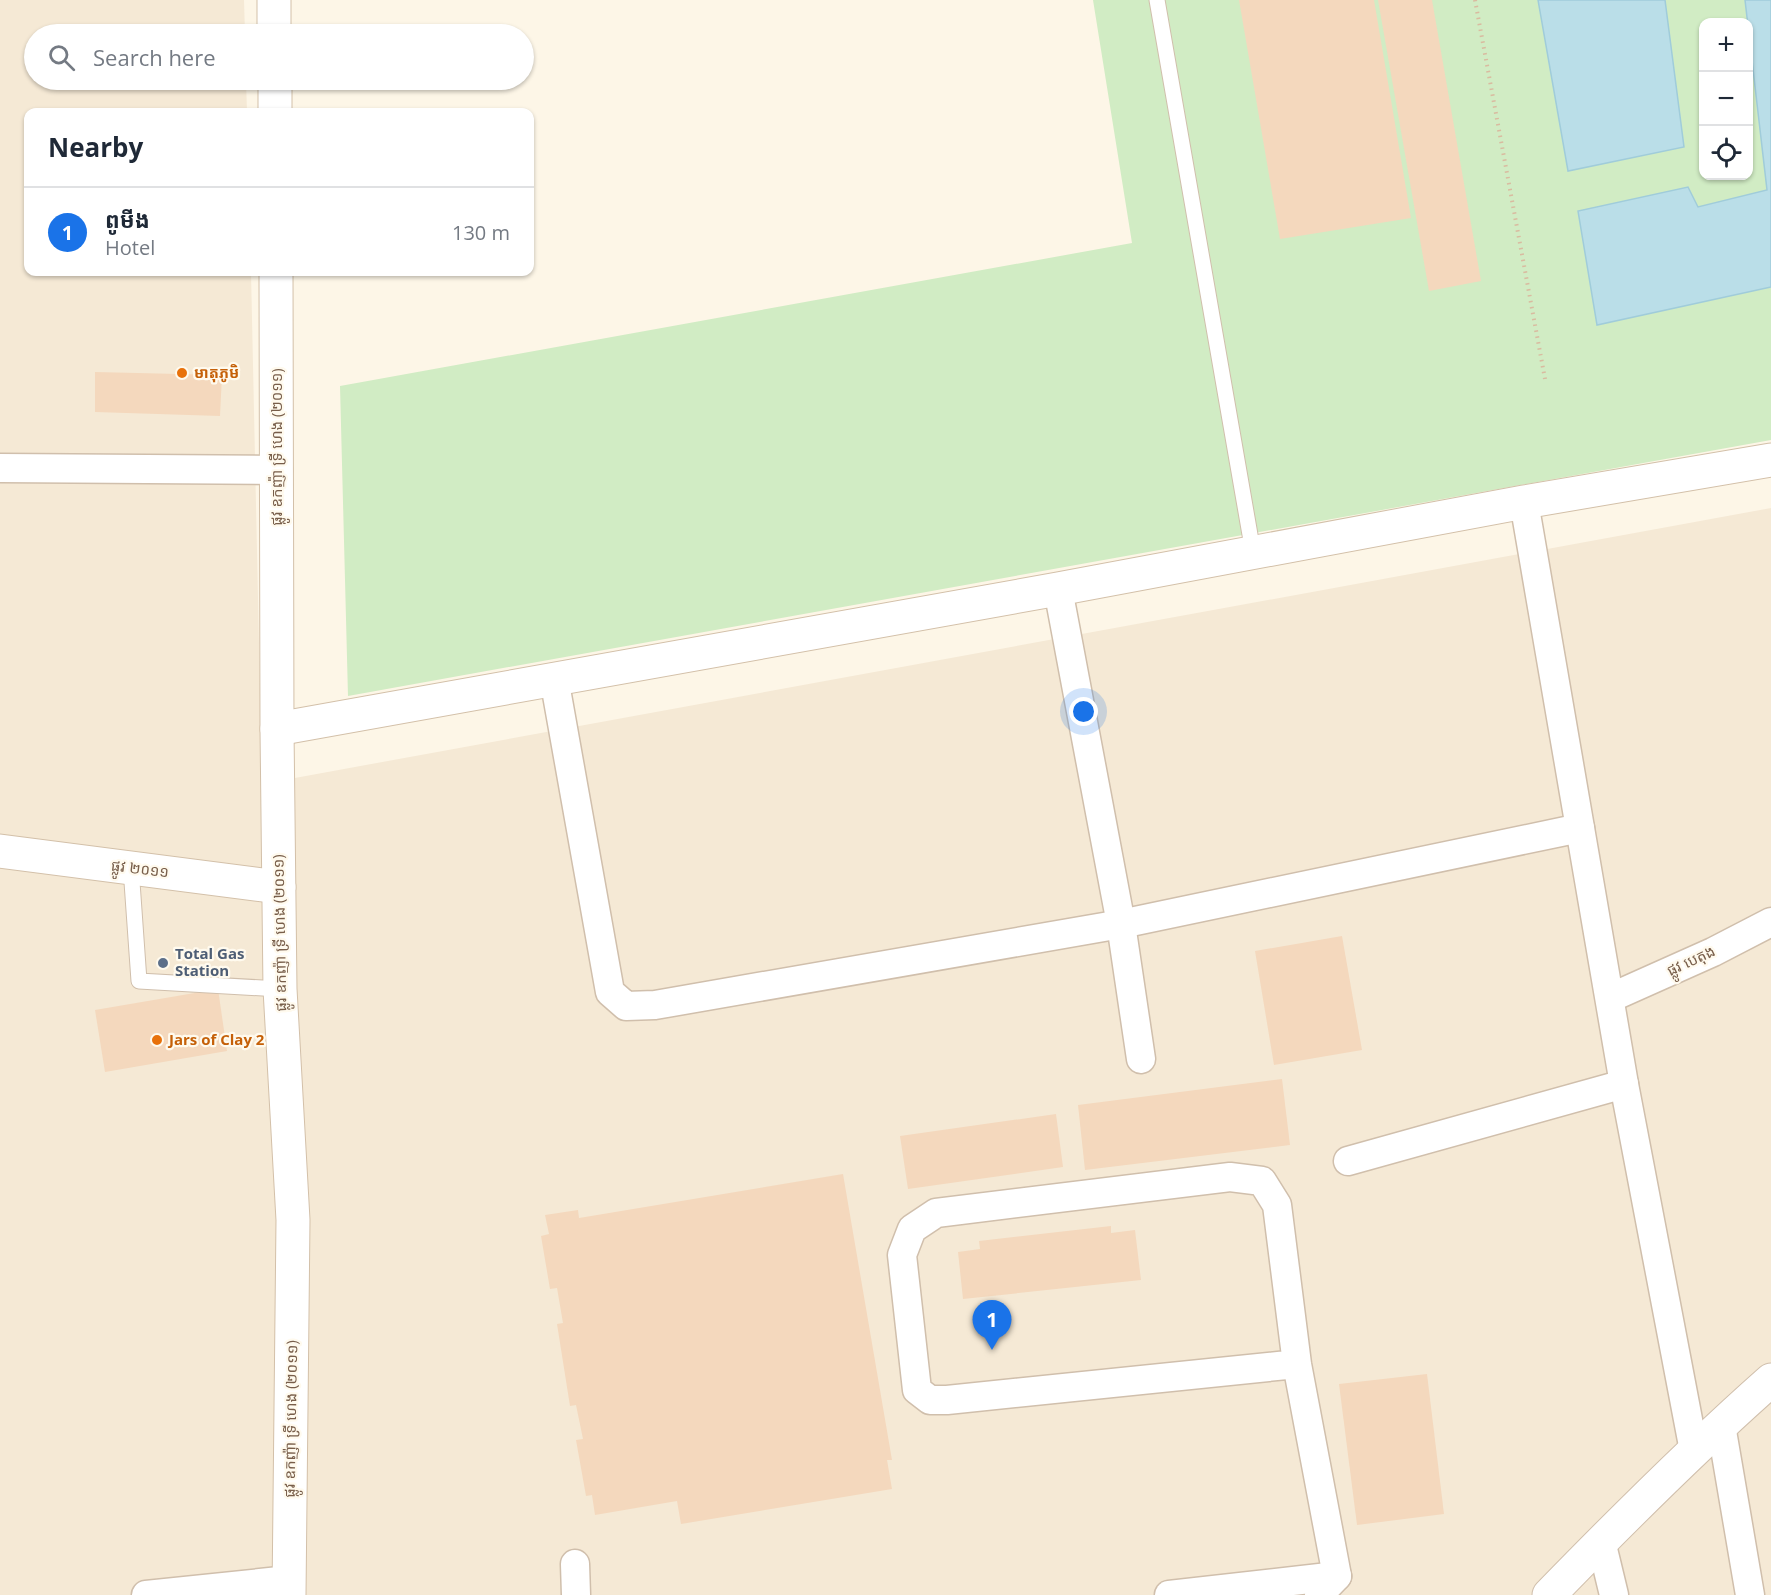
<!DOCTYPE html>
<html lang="en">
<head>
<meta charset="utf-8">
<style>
	:root { --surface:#fff; --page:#f2f2f3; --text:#1f2937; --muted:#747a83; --line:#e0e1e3; --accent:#1a73e8 }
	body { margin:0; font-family:"Open Sans","Noto Sans Khmer",sans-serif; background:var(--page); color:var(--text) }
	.controls { position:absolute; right:18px; top:18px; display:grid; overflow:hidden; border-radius:12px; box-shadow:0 2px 4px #0004 }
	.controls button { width:54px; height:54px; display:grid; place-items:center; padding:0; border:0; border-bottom:2px solid var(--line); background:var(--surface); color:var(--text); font:30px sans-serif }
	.you { position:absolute; left:1084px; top:712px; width:21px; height:21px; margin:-15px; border:4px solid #fff; border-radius:50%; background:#1a73e8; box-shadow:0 0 0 9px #1a73e833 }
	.badge { display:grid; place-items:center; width:39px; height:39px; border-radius:50%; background:var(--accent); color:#fff; font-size:20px; font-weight:700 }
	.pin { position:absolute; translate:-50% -50px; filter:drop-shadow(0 2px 3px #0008) }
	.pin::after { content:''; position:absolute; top:32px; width:21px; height:18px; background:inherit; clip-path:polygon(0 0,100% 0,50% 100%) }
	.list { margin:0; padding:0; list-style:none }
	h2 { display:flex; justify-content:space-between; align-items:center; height:78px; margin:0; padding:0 24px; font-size:26px }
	h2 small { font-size:20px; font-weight:400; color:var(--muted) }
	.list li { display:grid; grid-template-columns:39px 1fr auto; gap:18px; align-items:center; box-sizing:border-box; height:90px; padding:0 24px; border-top:2px solid var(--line) }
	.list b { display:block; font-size:22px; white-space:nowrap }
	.list p { margin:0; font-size:20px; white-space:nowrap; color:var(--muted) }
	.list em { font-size:20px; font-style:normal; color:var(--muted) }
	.icon { flex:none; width:33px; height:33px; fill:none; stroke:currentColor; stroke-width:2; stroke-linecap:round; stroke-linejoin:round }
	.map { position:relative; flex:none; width:1771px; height:1595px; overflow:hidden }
	.search { position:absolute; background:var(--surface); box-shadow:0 2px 4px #0004; left:24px; top:24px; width:510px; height:66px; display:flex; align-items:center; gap:15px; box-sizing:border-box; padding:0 21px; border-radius:33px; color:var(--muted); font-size:22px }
	.panel { position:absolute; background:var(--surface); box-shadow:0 2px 4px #0004; left:24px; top:108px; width:510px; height:168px; border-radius:12px }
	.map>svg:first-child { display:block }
</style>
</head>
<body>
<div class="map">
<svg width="1771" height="1595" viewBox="0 0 1771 1595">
	<rect width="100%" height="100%" fill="#fdf6e7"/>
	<polygon fill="#f5e9d5" points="0,0 244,0 245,34 34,34 34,80 246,80 247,112 28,112 28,272 251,272 262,784 1771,508 1771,1595 0,1595"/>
	<path fill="#d1ecc4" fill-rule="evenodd" d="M1093 0H1771V440L348 696 340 386 1132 243ZM1704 22H1748V176H1704Z"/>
	<g fill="#badee8" stroke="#a0ccda" stroke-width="1.5">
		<polygon points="1538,0 1665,0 1684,147 1568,171"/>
		<polygon points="1745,0 1771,0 1771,287 1597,325 1578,211 1688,187 1698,207 1767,190"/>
	</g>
	<g fill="#f4d8bd">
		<polygon points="1239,0 1374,0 1411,218 1280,239"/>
		<polygon points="1378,0 1432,0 1481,281 1429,291"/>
		<polygon points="95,372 222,375 220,416 95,412"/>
		<polygon points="1342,936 1362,1050 1274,1065 1255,951"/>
		<polygon points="218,989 227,1051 105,1072 95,1010"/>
		<polygon points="1282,1079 1290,1145 1085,1170 1078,1105"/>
		<polygon points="1056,1114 1063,1167 908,1189 900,1136"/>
		<polygon points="843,1174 892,1460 887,1460 892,1489 681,1524 677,1501 595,1515 592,1495 586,1496 576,1440 583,1439 576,1405 570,1406 557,1324 563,1323 557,1288 550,1289 541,1236 549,1234 545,1215 578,1210 579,1218"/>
		<polygon points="1111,1226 1111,1233 1135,1230 1141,1280 963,1299 958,1252 980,1249 979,1241"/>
		<polygon points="1427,1374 1444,1514 1357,1525 1339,1384"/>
	</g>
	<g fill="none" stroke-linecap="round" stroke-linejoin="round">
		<g stroke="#d0bfac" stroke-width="17">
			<g id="service">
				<polyline points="1157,0 1253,552"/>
				<polyline points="131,868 139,981 280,989"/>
			</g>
		</g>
		<g stroke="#d0bfac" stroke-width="31">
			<g id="minor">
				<polyline points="0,468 278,470"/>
				<polyline points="1524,502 1624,1084 1694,1451"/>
				<polyline points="1058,589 1121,924 1141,1059"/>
				<polyline points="554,678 610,992 626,1006 655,1005 1121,924 1580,828"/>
				<polyline points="1610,998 1713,952 1771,922"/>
				<polyline points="1348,1161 1624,1084"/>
				<polyline points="1297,1364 947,1400 930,1400 917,1390 902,1255 912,1229 936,1213 1230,1177 1262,1181 1277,1205 1297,1364 1337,1576 1319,1595"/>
				<polyline points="1721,1425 1750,1595"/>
				<polyline points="1601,1541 1614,1595"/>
				<polyline points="575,1564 576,1595"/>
				<polyline points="146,1595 289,1580"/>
				<polyline points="1169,1595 1337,1576"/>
			</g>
		</g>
		<g stroke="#d0bfac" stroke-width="35">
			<path id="tertiary" d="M1549 1595C1621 1521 1694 1448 1771 1380"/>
		</g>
		<g stroke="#d3c0a9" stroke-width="35">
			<g id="secondary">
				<polyline points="274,0 274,34"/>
				<polyline points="275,80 275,112"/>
				<polyline points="276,272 277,729 280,989 293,1220 289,1595"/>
				<polyline points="277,729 1058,589 1524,502 1771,460"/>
				<polyline points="0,851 279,887"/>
			</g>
		</g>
		<polyline stroke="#d9bba0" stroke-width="4" stroke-dasharray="1.5 4.5" stroke-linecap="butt" points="1475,0 1545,379"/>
		<use href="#service" stroke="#fff" stroke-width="15"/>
		<use href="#minor" stroke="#fff" stroke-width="28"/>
		<use href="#tertiary" stroke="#fff" stroke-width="33"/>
		<use href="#secondary" stroke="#fff" stroke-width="33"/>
	</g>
	<g fill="#e8710a" stroke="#fffaee" stroke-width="2">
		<circle cx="182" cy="373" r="6"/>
		<circle cx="157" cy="1040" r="6"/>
	</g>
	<circle fill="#5c6f8a" stroke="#fffaee" stroke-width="2" cx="163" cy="963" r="6"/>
	<g text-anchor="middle" stroke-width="4.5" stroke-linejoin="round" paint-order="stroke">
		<g font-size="15" font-weight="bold" fill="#c56008" stroke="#fffaee" text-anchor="start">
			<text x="194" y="378">មាតុភូមិ</text>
			<text x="169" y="1045">Jars of Clay 2</text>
		</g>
		<g font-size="15" fill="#785e4a" stroke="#fffaee">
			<text transform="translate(277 447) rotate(-90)" y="5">ផ្លូវ ឧកញ៉ា ទ្រី ហេង (២០១១)</text>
			<text transform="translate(140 869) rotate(7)" y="5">ផ្លូវ ២០១១</text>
			<text transform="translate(280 933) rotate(-91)" y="5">ផ្លូវ ឧកញ៉ា ទ្រី ហេង (២០១១)</text>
			<text transform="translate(1691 961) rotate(-25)" y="5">ផ្លូវ បេតុង</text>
			<text transform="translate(291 1419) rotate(-89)" y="5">ផ្លូវ ឧកញ៉ា ទ្រី ហេង (២០១១)</text>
		</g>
		<g font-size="15" font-weight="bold" fill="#4e5e75" stroke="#fffaee" text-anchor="start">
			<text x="175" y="959">Total Gas<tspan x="175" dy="17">Station</tspan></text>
		</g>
	</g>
</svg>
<div class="controls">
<button>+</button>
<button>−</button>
<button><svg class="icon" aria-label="locate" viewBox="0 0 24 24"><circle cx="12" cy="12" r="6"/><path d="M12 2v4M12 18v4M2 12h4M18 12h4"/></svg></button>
</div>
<div class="you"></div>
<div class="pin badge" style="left:992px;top:1350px">1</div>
<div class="search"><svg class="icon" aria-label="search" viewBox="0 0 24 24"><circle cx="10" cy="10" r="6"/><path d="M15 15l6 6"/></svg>Search here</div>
<section class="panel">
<h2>Nearby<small></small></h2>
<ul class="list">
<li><span class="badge">1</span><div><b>ពូមីង</b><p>Hotel</p></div><em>130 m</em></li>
</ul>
</section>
</div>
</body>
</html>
